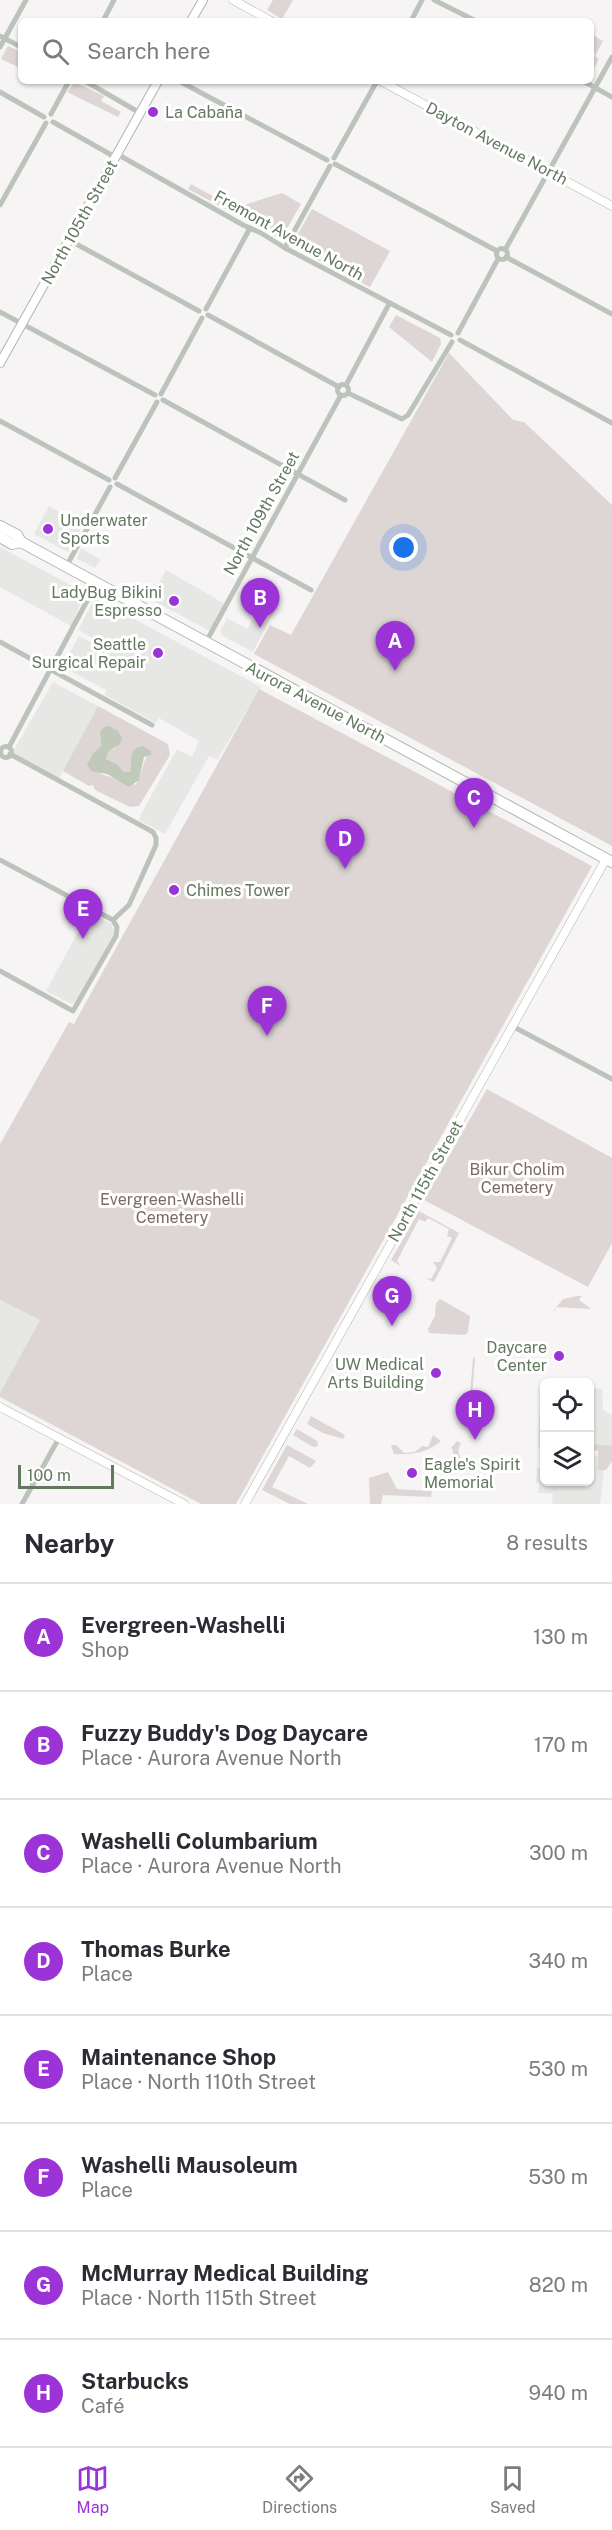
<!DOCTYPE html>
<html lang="en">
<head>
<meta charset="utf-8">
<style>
	:root { --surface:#fff; --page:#f7f7f7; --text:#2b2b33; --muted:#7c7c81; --line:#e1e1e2; --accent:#9c33d7 }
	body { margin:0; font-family:"Public Sans",sans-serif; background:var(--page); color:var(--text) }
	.controls { position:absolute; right:18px; bottom:18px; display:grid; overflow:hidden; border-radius:9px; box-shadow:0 2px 4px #0004 }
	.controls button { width:54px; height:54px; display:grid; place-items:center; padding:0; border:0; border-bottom:2px solid var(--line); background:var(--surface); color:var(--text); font:30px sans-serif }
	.scale { position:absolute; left:18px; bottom:15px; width:96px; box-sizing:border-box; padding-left:6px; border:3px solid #63785f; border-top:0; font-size:16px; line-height:21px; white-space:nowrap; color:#63785f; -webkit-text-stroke:4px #fff; paint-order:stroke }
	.you { position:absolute; left:404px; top:548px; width:21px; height:21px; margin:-15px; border:4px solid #fff; border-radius:50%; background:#1a73e8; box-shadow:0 0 0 9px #1a73e833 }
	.badge { display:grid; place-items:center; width:39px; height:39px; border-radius:50%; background:var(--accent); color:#fff; font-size:20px; font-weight:700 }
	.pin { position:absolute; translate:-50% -50px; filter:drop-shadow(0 2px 3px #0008) }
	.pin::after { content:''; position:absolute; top:32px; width:21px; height:18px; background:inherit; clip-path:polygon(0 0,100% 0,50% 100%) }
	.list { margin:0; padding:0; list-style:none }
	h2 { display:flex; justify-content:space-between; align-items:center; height:78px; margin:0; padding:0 24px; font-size:26px }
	h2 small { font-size:20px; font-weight:400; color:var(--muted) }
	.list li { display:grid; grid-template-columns:39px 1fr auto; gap:18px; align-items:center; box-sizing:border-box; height:108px; padding:0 24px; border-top:2px solid var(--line) }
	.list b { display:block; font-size:22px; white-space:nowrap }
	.list p { margin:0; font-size:20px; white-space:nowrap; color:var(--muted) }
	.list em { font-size:20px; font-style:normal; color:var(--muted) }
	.icon { flex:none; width:33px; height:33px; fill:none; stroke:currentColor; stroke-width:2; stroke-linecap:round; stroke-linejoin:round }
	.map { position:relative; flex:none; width:612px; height:1504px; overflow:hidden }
	.search { position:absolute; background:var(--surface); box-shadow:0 2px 4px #0004; left:18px; right:18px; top:18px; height:66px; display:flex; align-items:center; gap:15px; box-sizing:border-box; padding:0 21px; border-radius:9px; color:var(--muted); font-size:22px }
	.sheet { height:942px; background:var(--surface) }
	nav { display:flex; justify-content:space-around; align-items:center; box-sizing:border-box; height:84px; border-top:2px solid var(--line); background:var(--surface); font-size:16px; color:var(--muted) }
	nav a { display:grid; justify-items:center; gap:3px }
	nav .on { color:var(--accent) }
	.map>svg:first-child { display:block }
</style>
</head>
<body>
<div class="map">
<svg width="612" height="1504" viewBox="0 0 612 1504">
	<rect width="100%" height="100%" fill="#f7f4f5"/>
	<g fill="#e7e7e6">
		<polygon points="49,506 83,525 68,552 34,534"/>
		<polygon points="0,547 85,593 71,626 0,587"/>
		<polygon points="81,548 101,560 95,568 77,559"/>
		<polygon points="166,570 225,604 210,631 150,599"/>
		<polygon points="95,598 261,687 217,760 209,756 165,834 139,820 140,816 177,749 192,757 199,741 159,718 156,723 105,695 106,690 66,669 64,663 79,636 110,652 112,649 78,630"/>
		<polygon points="262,603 275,610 253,652 223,636 220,632 227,618 247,629"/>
		<polygon points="53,682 98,706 59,779 12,753"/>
		<polygon points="89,912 112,924 114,934 76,1002 71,1004 46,991"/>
		<polygon points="0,1300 40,1320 0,1393"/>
		<polygon points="590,1388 602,1389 603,1410 612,1415 612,1447 591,1445 591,1455 599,1456 598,1469 604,1470 600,1504 552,1504 553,1494 538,1493 539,1483 536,1483 537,1468 540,1468 541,1450 544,1450 544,1482 590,1482"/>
		<polygon points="539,1414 544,1414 544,1448 538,1448"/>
	</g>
	<g fill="#ddd6d5" fill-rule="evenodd">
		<polygon points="273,0 293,0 282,19 267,10"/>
		<polygon points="591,34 603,41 595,56 599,59 591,73 595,53 591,51"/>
		<polygon points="8,46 21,52 21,63 18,67 1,59"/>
		<polygon points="75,82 104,96 101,101 121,112 118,117 67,92"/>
		<polygon points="191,184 234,208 282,193 301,204 281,239 188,189"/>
		<polygon points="312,209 390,251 370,287 291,246"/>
		<polygon points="396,315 440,338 441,344 432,362 389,327"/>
		<polygon points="449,353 513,420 524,422 612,505 612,846 254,654 270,625 291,635"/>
		<polygon points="259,689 592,866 236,1504 201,1504 0,1397 0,1393 40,1320 0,1300 0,1144 69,1022 74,1024"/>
		<path d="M98 706 168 744 170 755 139 806 130 807 95 790 93 785 89 786 63 771ZM100 732 116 748 109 751 106 759 117 764 124 772H130L132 766 151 751C141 760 144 775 135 785L101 774 93 753 101 746Z"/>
		<polygon points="487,1089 612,1158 612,1243 588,1287 424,1200"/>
		<polygon points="419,1211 459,1233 434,1282 425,1278 431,1279 437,1268 433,1262 440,1262 452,1238 447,1236 449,1229 428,1218 425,1222 419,1219 397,1261 401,1266 391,1260"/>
		<polygon points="577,1296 582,1296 579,1300 591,1309 556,1307 555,1311 553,1311 563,1299"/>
		<polygon points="440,1299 470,1316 468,1332 465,1335 429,1333 428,1329 435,1316 436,1303"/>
		<polygon points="473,1357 475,1359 471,1410 469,1409"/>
		<polygon points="311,1416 345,1435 343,1439 323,1433 307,1424"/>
		<polygon points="297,1429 317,1441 318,1446 313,1447 293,1435"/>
		<path d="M433 1435 441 1441C427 1453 412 1455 394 1454L391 1445H396L404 1453 415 1452 422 1446 428 1447Z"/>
		<polygon points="457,1441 461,1443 458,1450 460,1457 465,1460 465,1465 458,1471 452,1460 453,1450 451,1448"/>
		<polygon points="591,1444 612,1446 612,1461 606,1470 598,1470 598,1451 591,1450"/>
		<polygon points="287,1445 316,1461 310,1468 289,1456 272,1487 308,1504 290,1504 262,1490"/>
		<polygon points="388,1472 397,1489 432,1491 431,1497 383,1495 381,1504 370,1504 369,1478"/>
	</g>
	<path fill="#c0c9ba" d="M109 726 118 731 122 738 120 744 109 751 106 759 117 764 124 772H130C134 759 126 749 143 746L151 751V755L144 757 139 780 129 787 107 774 91 771 87 765 93 753 101 746 100 732 104 727Z"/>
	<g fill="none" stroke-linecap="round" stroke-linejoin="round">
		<g stroke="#b0b8ae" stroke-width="9">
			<g id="secondary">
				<polyline points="233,0 271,21"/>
				<polyline points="381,81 612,206"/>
				<polyline points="0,1407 184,1504"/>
				<polyline points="245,1504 606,859"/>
			</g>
		</g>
		<g stroke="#afb6ad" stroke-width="10">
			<g id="primary">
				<polyline points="191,21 203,0"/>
				<polyline points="0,363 158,81"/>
			</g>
		</g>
		<g stroke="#b0b7af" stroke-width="12">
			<g id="highway">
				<path d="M0 526 17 535 21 542C217 650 415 755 612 862"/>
				<polyline points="0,537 12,544 21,542"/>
			</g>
		</g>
		<g stroke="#bcc3bb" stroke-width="5">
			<polyline points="434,0 476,21"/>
			<polyline points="103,21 114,0"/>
			<polyline points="411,21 422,0"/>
			<polyline points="0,36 21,47"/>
			<polyline points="0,47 26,0"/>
			<polyline points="85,81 140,113"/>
			<polyline points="179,81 327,160"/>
			<polyline points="583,81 612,97"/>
			<polyline points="0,92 44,117"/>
			<polyline points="51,114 69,81"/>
			<polyline points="53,122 115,157"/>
			<polyline points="117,154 243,225 261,233 285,248 451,335"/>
			<polyline points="334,158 377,81"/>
			<polyline points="335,164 497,251"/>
			<polyline points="0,205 46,123"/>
			<polyline points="69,240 199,311"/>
			<polyline points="285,248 330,166"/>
			<circle cx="502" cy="254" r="5.5"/>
			<polyline points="505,250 612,57"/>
			<polyline points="506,257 612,314"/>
			<polyline points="206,309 250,228"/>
			<polyline points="0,312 155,395"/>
			<polyline points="208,315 339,387"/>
			<polyline points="458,333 498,259"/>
			<polyline points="460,340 612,423"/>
			<circle cx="343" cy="390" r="5.5"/>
			<polyline points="346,385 389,304"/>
			<polyline points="348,393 402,419 408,415 452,342"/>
			<polyline points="161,394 202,318"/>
			<polyline points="163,400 345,500"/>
			<polyline points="0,421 109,480"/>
			<polyline points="115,478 157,402"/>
			<polyline points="117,484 311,590"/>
			<polyline points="66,567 110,487"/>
			<polyline points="0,642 152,725"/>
			<polyline points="206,642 341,395"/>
			<circle cx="6" cy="752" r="5.5"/>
			<polyline points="9,747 96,584"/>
			<polyline points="10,754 153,832 156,838 156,845 129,905 113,920"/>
			<polyline points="0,860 113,920"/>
			<polyline points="0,971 73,1011 116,936 117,927 113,920"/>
			<polyline points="512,1026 612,1079"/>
			<polyline points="22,1504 59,1438"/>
		</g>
		<use href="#secondary" stroke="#fff" stroke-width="8"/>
		<use href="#primary" stroke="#fff" stroke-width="8"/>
		<use href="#highway" stroke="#fff" stroke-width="10"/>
	</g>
	<g fill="#9c33d7" stroke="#fff" stroke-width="2">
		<circle cx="153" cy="112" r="6"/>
		<circle cx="48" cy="529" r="6"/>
		<circle cx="174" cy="601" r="6"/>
		<circle cx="158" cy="653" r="6"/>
		<circle cx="174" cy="890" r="6"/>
		<circle cx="559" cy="1356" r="6"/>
		<circle cx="436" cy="1373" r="6"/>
		<circle cx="412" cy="1473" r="6"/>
	</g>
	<g text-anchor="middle" stroke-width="6" stroke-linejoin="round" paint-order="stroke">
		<g font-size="16" fill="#63785f" stroke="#fff" text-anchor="start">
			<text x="165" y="118">La Cabaña</text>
			<text x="60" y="526">Underwater<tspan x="60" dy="18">Sports</tspan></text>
			<text x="162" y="598" text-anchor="end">LadyBug Bikini<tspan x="162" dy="18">Espresso</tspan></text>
			<text x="146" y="650" text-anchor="end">Seattle<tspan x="146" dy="18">Surgical Repair</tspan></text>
			<text x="186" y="896">Chimes Tower</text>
			<text x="547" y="1353" text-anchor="end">Daycare<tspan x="547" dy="18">Center</tspan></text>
			<text x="424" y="1370" text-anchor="end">UW Medical<tspan x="424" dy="18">Arts Building</tspan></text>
			<text x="424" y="1470">Eagle's Spirit<tspan x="424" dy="18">Memorial</tspan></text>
		</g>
		<g font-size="16" fill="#63785f" stroke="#fff">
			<text transform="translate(497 143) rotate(28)" y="6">Dayton Avenue North</text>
			<text transform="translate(79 222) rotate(-61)" y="6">North 105th Street</text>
			<text transform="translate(289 235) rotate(29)" y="6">Fremont Avenue North</text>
			<text transform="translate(261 513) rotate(-61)" y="6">North 109th Street</text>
			<text transform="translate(316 702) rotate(28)" y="6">Aurora Avenue North</text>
			<text transform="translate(425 1181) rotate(-61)" y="6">North 115th Street</text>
		</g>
		<g font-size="16" fill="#7a6a66" stroke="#fff">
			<text x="517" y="1175">Bikur Cholim<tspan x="517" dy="18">Cemetery</tspan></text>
			<text x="172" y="1205">Evergreen-Washelli<tspan x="172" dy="18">Cemetery</tspan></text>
		</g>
	</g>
</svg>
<div class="controls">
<button><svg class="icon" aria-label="locate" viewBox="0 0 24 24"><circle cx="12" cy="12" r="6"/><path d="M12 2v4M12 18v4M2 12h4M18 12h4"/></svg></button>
<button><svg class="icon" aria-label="layers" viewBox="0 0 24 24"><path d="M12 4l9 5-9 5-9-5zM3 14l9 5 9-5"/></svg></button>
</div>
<div class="scale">100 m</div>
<div class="you"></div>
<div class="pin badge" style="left:395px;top:671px">A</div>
<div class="pin badge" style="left:260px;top:628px">B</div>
<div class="pin badge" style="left:474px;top:828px">C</div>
<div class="pin badge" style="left:345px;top:869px">D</div>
<div class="pin badge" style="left:83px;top:939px">E</div>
<div class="pin badge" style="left:267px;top:1036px">F</div>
<div class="pin badge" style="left:392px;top:1326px">G</div>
<div class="pin badge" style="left:475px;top:1440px">H</div>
<div class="search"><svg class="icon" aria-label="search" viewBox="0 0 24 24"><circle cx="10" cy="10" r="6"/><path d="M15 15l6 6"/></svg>Search here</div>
</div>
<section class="sheet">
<h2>Nearby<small>8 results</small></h2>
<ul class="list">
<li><span class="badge">A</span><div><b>Evergreen-Washelli</b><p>Shop</p></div><em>130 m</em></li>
<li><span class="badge">B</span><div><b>Fuzzy Buddy's Dog Daycare</b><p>Place · Aurora Avenue North</p></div><em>170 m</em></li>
<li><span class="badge">C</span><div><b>Washelli Columbarium</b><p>Place · Aurora Avenue North</p></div><em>300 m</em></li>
<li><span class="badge">D</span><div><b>Thomas Burke</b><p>Place</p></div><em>340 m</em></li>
<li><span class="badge">E</span><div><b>Maintenance Shop</b><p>Place · North 110th Street</p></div><em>530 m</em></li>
<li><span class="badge">F</span><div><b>Washelli Mausoleum</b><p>Place</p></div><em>530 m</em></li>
<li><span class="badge">G</span><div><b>McMurray Medical Building</b><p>Place · North 115th Street</p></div><em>820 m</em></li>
<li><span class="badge">H</span><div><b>Starbucks</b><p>Café</p></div><em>940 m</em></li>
</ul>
</section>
<nav>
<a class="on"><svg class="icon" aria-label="map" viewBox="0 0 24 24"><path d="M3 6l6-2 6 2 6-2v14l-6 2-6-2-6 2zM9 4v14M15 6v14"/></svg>Map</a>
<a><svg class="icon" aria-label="directions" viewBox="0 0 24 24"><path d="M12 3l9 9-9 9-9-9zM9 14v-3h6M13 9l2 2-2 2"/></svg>Directions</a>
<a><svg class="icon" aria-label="saved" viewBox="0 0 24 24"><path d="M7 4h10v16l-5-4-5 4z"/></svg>Saved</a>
</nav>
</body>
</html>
